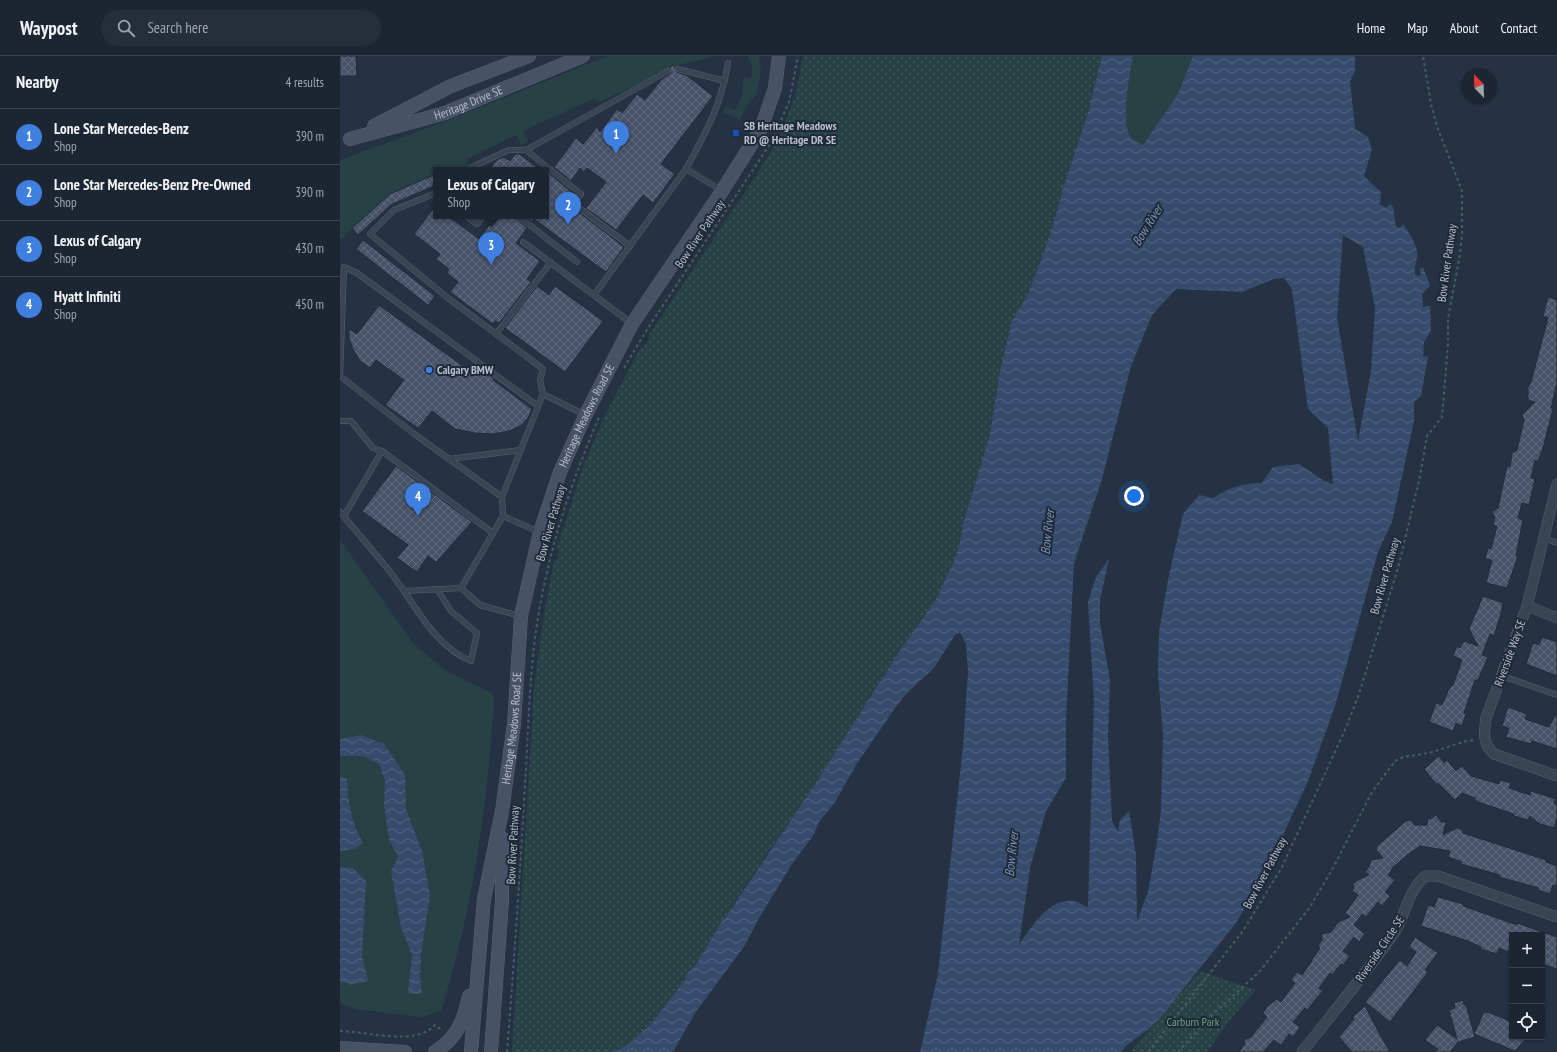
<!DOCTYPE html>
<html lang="en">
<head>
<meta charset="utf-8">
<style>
	:root { --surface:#1c2633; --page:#252e3b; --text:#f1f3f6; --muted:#a0a5ac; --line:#3a434e; --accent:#8ab5ff }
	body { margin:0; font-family:"PT Sans Narrow",sans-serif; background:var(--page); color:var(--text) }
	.controls { position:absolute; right:12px; bottom:12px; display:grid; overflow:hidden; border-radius:0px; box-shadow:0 1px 3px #0004 }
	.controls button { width:36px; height:36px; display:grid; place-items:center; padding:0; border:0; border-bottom:1px solid var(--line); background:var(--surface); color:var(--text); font:20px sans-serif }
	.compass { position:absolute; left:1121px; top:12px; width:36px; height:36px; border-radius:50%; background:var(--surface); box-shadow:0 1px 3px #0004; rotate:337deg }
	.you { position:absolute; left:794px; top:440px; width:14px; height:14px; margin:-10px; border:3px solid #fff; border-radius:50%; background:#1a73e8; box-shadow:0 0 0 6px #1a73e833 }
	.badge { display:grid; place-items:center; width:26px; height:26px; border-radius:50%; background:var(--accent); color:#fff; font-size:13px; font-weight:700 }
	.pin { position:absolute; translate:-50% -33px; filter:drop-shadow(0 1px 2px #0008) }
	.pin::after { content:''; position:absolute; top:21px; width:14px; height:12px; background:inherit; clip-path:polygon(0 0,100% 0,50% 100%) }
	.popup { position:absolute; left:93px; top:111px; width:116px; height:52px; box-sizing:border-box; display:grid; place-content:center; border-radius:0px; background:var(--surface); filter:drop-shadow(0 1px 3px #0005); font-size:13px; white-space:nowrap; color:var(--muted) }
	.popup b { font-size:15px; color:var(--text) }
	.popup::after { content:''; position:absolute; left:50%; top:100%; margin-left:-8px; border:8px solid transparent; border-top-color:var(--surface) }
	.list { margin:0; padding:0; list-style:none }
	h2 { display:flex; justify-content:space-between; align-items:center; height:52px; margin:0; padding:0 16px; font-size:17px }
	h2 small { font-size:13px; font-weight:400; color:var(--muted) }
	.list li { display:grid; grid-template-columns:26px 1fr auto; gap:12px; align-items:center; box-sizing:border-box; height:56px; padding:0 16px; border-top:1px solid var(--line) }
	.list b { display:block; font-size:15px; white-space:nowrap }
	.list p { margin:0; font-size:13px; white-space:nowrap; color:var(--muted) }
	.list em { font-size:13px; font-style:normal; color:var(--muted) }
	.icon { flex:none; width:22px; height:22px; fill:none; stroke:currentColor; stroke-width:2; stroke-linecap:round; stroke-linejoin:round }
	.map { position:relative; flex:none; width:1217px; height:996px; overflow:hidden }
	header { display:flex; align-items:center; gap:24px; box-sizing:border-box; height:56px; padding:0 20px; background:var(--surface); border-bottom:1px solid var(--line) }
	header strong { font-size:19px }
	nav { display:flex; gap:22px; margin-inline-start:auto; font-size:14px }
	.search { width:280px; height:36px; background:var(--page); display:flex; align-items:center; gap:10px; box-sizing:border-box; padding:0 14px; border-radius:22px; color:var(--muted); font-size:15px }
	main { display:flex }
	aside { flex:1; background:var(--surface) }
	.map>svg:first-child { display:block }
</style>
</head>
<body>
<header>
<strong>Waypost</strong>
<div class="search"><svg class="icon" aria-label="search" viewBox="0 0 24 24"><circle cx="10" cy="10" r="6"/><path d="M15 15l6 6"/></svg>Search here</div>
<nav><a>Home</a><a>Map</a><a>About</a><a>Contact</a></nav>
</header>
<main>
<aside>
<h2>Nearby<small>4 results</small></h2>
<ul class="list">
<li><span class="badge" style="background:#3f7fe0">1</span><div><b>Lone Star Mercedes-Benz</b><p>Shop</p></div><em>390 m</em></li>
<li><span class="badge" style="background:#3f7fe0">2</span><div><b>Lone Star Mercedes-Benz Pre-Owned</b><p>Shop</p></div><em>390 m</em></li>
<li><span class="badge" style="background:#3f7fe0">3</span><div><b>Lexus of Calgary</b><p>Shop</p></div><em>430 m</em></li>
<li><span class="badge" style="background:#3f7fe0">4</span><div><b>Hyatt Infiniti</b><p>Shop</p></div><em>450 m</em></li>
</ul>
</aside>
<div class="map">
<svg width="1217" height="996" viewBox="0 0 1217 996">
	<defs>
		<pattern id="park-dots" width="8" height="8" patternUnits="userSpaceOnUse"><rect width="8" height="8" fill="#274145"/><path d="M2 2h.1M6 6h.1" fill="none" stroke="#445b5f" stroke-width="1.8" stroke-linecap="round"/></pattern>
		<pattern id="water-waves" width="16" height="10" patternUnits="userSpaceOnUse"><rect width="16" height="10" fill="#374c6c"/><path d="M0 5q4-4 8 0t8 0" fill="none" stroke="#526480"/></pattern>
		<pattern id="building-cross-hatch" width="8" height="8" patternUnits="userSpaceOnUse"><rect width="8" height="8" fill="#465369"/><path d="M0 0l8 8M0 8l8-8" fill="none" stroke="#5e6a7d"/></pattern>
	</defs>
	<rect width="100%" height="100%" fill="#253244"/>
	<g fill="#274145">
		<polygon points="267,0 371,0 366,3 342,8 259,46 253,43 183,75 188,86 181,89 176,79 127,103 130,114 96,114 96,118 50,138 0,184 0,104 117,61"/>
		<polygon points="408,0 419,0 421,16 417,38 406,50 400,64 383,56 386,50 395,54 402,40 404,21 411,22 412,10"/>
		<path d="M793 0H853L838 38 803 89C800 87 795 86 792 83 779 67 790 20 793 0Z"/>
		<path d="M0 484 73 587 103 613 152 637 154 645C147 750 133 855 101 955L82 961 15 953 0 947Z"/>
	</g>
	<g fill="url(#park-dots)">
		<polygon points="463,0 762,0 748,57 723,132 716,159 702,202 688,238 672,266 660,315 650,378 624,465 619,490 612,509 596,543 559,596 475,728 399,839 388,859 382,865 355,910 347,919 345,924 311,968 296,982 280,993 271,996 172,996 194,635 203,565 214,505 217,503 219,496 217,492 243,411 268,353 300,293 304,291 309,283 309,279 415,121 438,84 456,38"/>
		<polygon points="860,915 916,934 892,961 867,996 790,996"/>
	</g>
	<g fill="url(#water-waves)" fill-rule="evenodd">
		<path d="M762 0H793C790 20 779 67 792 83 795 85 800 87 803 89L838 38 853 0H1015V15L1010 25 1015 73 1028 81 1032 93 1024 120 1041 136 1040 149 1047 152 1049 148 1053 151 1056 171 1060 172 1063 168C1069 177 1079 190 1077 202 1076 208 1074 211 1075 218L1078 220 1081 219 1080 213 1083 211 1090 230 1082 238 1083 251 1090 250 1091 275 1084 286 1083 301 1088 300 1081 340 1074 346V365L1052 466 1038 496 995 650 968 725 927 813 896 867 821 961 810 972 787 989 781 996H580L598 918 623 691 628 616 626 588 620 576 615 579 593 613 566 638 555 652 516 709 495 746 479 766 473 780 452 808 419 862 405 889 355 957 333 996H271L280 993 296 982 311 968 345 924 346 919 355 910 382 865C392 855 397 842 406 831L475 728 559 596 596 543 612 509 619 490 624 465 650 378 660 315 672 265 688 238 702 202 716 159 723 132 748 57ZM1003 179 1023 191 1035 252 1031 315 1018 385 997 262ZM944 222 952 233 968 353 988 372 993 428 984 425 959 408 933 411 922 427C904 427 888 432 873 442L859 439 843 458 829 519 819 575 818 619 823 678 821 753 817 786 808 836 797 865 796 799 789 755 780 764 778 776 772 765 768 681 770 624 760 568V544L769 503 756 521 748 546 754 645 748 851C744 850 738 845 734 845 707 842 692 872 679 888L690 812 706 755 726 722V663L734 507 762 423 791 310 812 259 836 233 902 236 933 223Z"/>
		<polygon points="21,679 44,688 65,719 66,753 82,795 90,840 81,898 80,921 82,938 68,937 72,899 61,871 51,815 58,801 49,784 44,748 45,725 39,708 23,700 0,700 0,683"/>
		<path d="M0 721 7 723C8 745 11 767 23 787L15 793 0 795Z"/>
		<polygon points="0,811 13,812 26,825 22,900 28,925 11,929 0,925"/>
	</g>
	<g fill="url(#building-cross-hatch)" stroke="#202b3b">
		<polygon points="0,0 16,0 17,20 0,20"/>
		<polygon points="332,9 335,11 336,16 346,19 373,40 321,108 335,118 313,147 303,139 276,174 246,152 266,126 247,112 244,116 240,112 231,125 214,111 236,82 243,88 257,71 260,76 277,53 282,57 297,38 305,44 321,24 331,17 330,12"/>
		<polygon points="175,98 179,98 201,114 149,114 157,104 164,101 170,105"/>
		<polygon points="209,117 234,138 227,147 284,191 266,216 194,163 192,166 185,160 206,160 206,121"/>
		<polygon points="96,118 96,129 52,148 18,179 12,172 50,138"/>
		<polygon points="96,149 96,160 108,160 139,183 156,160 174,160 187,172 176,187 200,205 187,223 191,226 159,267 155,265 153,268 110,236 118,226 107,217 109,213 96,203 100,198 74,178"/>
		<polygon points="23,184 95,240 88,249 16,193"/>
		<polygon points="197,230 209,239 215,230 263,265 225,316 165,272"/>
		<polygon points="1208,241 1217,244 1217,327 1211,352 1213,352 1210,365 1203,392 1198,405 1195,404 1191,422 1195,423 1189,449 1182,447 1178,462 1183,464 1176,499 1178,500 1167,532 1146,527 1152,504 1145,503 1148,492 1151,493 1157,470 1153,469 1155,461 1152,456 1158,452 1167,410 1170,411 1172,397 1177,394 1184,364 1182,359 1195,346 1188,344 1188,332 1191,326 1208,262 1203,260"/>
		<polygon points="39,249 131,316 135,309 155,323 153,324 192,353 188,362 182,369 169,375 153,378 135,377 115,373 92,355 78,372 45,349 64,324 36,304 30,312 20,305 13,293 9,282 9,273 17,278"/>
		<polygon points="56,410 132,466 96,506 88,500 77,516 57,502 68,489 22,455"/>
		<polygon points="1143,540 1163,547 1161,557 1154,580 1150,578 1142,599 1148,601 1138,624 1135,624 1124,657 1126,658 1122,670 1116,667 1113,675 1089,666 1096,647 1102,649 1109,633 1113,629 1122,604 1113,600 1117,590 1120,592 1124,585 1138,590 1129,573"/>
		<polygon points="1202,581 1217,586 1217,620 1186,608 1193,587 1199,589"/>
		<polygon points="1168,651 1187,658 1185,663 1209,671 1217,656 1217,693 1192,685 1191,688 1166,681 1169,672 1162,670"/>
		<polygon points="1099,700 1104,707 1107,704 1116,715 1122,710 1131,720 1159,728 1160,724 1171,727 1169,732 1190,739 1191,735 1216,743 1214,747 1217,749 1217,763 1214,772 1200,768 1190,760 1188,764 1174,760 1174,758 1138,746 1135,743 1135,742 1122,737 1115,744 1098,727 1096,728 1084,713"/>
		<polygon points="1096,759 1101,766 1106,766 1103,779 1117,772 1121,773 1123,777 1206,804 1206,806 1217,810 1217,830 1213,829 1210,838 1198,834 1199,832 1159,821 1160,819 1121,808 1122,806 1108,801 1110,795 1080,790 1067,799 1051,813 1052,814 1048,819 1055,824 1045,836 1050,840 1042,850 1038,846 1026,861 1022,858 1014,869 1025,878 1019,886 1014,881 1003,895 1010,900 1003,909 1001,908 992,919 990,917 979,932 983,935 976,943 967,954 965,952 953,966 960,971 953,981 949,978 941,989 934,984 923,996 899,996 905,988 904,984 911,981 927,961 923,957 928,950 937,943 941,946 955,927 951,924 957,916 962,919 972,905 972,903 980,892 978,890 982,884 982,878 991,876 998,866 1010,861 1005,857 1018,839 1012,835 1014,832 1013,828 1016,825 1029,819 1025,816 1029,811 1031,804 1043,802 1036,794 1037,790 1066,765 1071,764 1074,769 1087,769 1088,762 1091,763"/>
		<polygon points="1098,841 1123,848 1123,850 1177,869 1177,867 1217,881 1217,913 1202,908 1202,879 1172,879 1172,895 1169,894 1169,896 1159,892 1157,898 1140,893 1141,891 1128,885 1081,870 1088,849 1094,851"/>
		<polygon points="1075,881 1098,897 1085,914 1088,916 1050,966 1025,946 1060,904 1067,910 1076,896 1069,891"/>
		<polygon points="1123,944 1124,949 1126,949 1135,981 1118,986 1110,996 1095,996 1098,993 1085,984 1097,969 1117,983 1109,954 1115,952 1114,947"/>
		<polygon points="1025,950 1039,977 1050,996 1012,996 999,981 1014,963 1013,961"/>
		<polygon points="1144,956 1147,957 1148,956 1172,966 1172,981 1187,981 1175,995 1134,978"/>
	</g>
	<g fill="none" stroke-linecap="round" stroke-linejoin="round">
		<g stroke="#586271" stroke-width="6">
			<g id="lane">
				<polyline points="338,13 385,25"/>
				<path d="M346 113C366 76 381 50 388 7"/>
				<polyline points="132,114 132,111 169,94 186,94"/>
				<polyline points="96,137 54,154 30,178 108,242 203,313 200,324 203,338"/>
				<polyline points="126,160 137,168 144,160"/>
				<polyline points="178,160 237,206"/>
				<polyline points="183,186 291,267"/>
				<polyline points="290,190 234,148 241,138 186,94 328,15"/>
				<polyline points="254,239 346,113 381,134"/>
				<polyline points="156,278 211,206"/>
				<polyline points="0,365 11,365 33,392 42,395 153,477"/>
				<polyline points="109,403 181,394"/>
				<polyline points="162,441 73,377 0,320 4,211 17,217 198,350"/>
				<polyline points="0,456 48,513 64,535"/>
				<polyline points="4,460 42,395"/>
				<polyline points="163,460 199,476"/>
				<polyline points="1204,482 1217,487"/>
				<path d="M97 533 111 555 137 577 131 605C101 593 81 561 64 535L121 532"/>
				<polyline points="180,560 140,549 121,532 163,460 162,441 203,338 245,359"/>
				<polyline points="1162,620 1217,639"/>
			</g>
		</g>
		<g stroke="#586271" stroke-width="11">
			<g id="street">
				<path d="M1217 428 1187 550 1146 662C1144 676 1142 688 1154 698L1217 720"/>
				<polyline points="1187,550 1217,562"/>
				<path d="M962 996C994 956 1027 916 1056 874 1066 857 1069 832 1086 820H1098L1217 861"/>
			</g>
		</g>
		<g stroke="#586271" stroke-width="14">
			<g id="secondary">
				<polyline points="34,70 111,30 189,0"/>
				<path id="s1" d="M10 83 105 57 243 0"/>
				<polyline points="0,992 65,996"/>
				<path d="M95 996C117 982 124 964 129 940"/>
				<path id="s2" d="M131 996 144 843 162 755 174 668 181 560 200 476 220 416 245 360 292 268 382 135 421 73 435 32 439 0"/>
				<polyline points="151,996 162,845 162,782"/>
			</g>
		</g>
		<g stroke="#455e61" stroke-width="2" stroke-dasharray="3 3" stroke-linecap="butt">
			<polyline points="284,312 306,275 432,85 449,46 458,0"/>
			<path d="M0 975C27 975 75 991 95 969L103 975"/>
			<path d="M167 996C174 907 180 818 185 729 189 668 189 605 201 545 213 480 234 419 260 359"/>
			<polyline points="808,996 903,875 942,811 1005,674 1019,638 1058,512 1079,425 1087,380 1102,361 1108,288 1108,262 1120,199 1122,178 1122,135 1098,73 1091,48 1083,0"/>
			<polyline points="838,996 868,963 920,915 970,851 993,812 1032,736 1055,705 1063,701 1089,697 1123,686 1135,684"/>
		</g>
		<use href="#lane" stroke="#394454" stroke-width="5"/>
		<use href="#street" stroke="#394454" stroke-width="10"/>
		<use href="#secondary" stroke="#475267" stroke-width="13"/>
	</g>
	<rect fill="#1a4fb4" stroke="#1e2939" stroke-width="1.5" x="392" y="73" width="8" height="8" rx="2"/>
	<circle fill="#3f7fe0" stroke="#1e2939" stroke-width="1.5" cx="89" cy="314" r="4"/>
	<g text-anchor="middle" stroke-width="4" stroke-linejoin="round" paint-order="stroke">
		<g font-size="12" fill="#b7bfcd" stroke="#1e2939">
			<text dy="4" stroke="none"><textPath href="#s1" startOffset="124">Heritage Drive SE</textPath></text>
			<text transform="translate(360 178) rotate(-56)" y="4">Bow River Pathway</text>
			<text transform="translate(1107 207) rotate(-82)" y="4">Bow River Pathway</text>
			<text dy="4" stroke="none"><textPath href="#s2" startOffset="651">Heritage Meadows Road SE</textPath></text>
			<text transform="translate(211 467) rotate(-74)" y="4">Bow River Pathway</text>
			<text transform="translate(1045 520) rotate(-74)" y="4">Bow River Pathway</text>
			<text transform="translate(1170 597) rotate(-70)" y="4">Riverside Way SE</text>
			<text dy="4" stroke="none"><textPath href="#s2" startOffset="327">Heritage Meadows Road SE</textPath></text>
			<text transform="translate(173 789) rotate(-87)" y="4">Bow River Pathway</text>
			<text transform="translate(925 817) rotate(-62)" y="4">Bow River Pathway</text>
			<text transform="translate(1040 893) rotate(-56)" y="4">Riverside Circle SE</text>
		</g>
		<g font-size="12" font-weight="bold" fill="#b7bfcd" stroke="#1e2939" text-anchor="start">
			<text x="404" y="74">SB Heritage Meadows<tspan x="404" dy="14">RD @ Heritage DR SE</tspan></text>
			<text x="97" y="318">Calgary BMW</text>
		</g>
		<g font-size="12" fill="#6ca079" stroke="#1e2939">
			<text x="853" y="970">Carburn Park</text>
		</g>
		<g font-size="13" font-style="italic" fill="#7c94b6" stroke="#1e2939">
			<text transform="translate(807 169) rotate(-58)" y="5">Bow River</text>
			<text transform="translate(707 476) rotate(-84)" y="5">Bow River</text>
			<text transform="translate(671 798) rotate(-84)" y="5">Bow River</text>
		</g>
	</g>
</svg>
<div class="controls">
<button>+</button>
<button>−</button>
<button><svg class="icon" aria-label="locate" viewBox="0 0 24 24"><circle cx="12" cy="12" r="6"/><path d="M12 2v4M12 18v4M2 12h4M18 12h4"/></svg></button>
</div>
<svg class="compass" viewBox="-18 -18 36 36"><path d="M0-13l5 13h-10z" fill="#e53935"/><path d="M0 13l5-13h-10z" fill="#a0a5ac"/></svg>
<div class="you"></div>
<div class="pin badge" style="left:276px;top:98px;background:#3f7fe0">1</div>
<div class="pin badge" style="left:228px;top:169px;background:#3f7fe0">2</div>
<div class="pin badge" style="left:151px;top:209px;background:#3f7fe0">3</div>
<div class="popup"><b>Lexus of Calgary</b>Shop</div>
<div class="pin badge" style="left:78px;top:460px;background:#3f7fe0">4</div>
</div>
</main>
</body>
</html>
